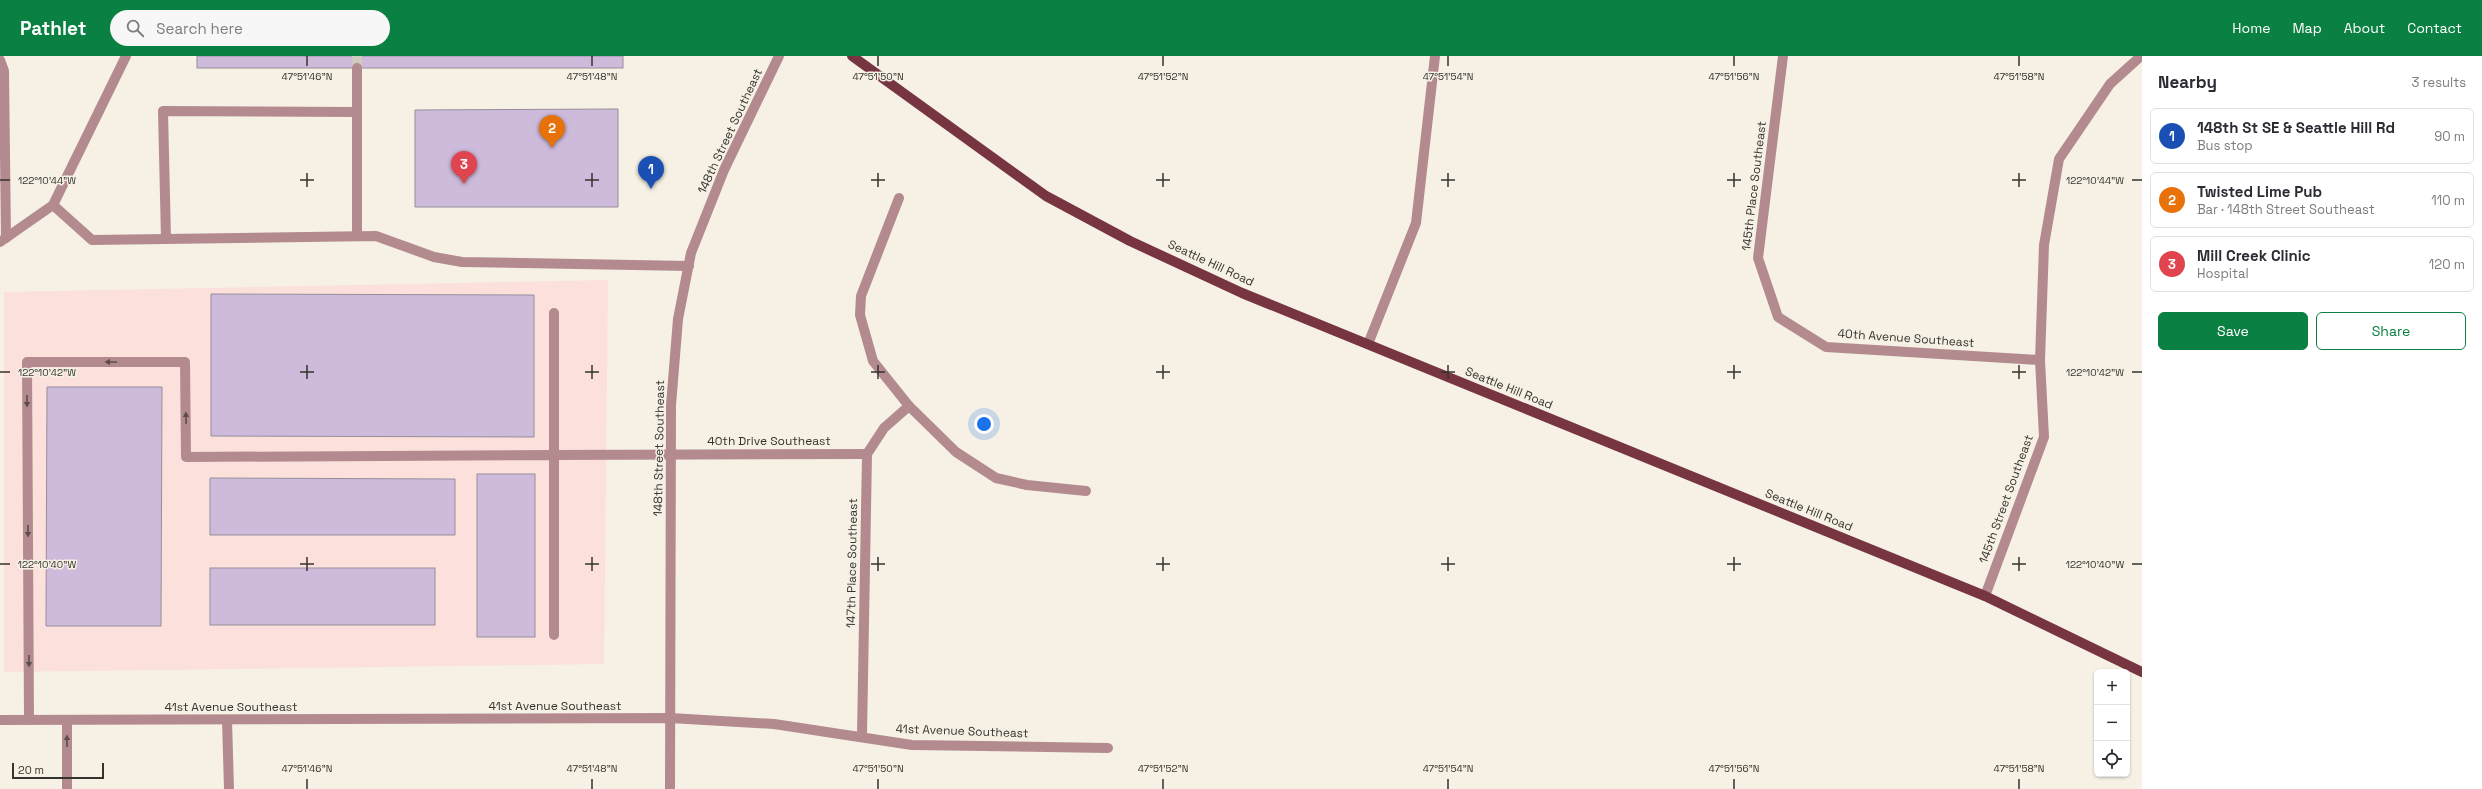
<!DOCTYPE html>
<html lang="en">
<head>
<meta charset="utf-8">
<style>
	:root { --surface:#fff; --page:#f7f7f7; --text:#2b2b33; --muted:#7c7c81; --line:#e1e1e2; --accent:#0b8043 }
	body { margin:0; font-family:"Space Grotesk",sans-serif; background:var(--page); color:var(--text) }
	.controls { position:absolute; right:12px; bottom:12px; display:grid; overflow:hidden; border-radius:6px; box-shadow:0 1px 3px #0004 }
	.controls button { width:36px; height:36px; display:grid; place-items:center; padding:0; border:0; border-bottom:1px solid var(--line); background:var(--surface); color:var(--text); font:20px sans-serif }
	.scale { position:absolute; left:12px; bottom:10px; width:92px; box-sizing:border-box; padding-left:4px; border:2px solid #35332e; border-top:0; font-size:11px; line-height:14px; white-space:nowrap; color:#35332e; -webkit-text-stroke:3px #f6f1e4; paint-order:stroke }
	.you { position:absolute; left:984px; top:368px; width:14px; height:14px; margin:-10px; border:3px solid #fff; border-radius:50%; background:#1a73e8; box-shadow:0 0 0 6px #1a73e833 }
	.badge { display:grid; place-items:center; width:26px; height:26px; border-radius:50%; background:var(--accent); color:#fff; font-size:13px; font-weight:700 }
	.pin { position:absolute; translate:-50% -33px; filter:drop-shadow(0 1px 2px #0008) }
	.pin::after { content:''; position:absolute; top:21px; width:14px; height:12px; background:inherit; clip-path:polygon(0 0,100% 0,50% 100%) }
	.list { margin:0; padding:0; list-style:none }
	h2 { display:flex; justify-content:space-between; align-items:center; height:52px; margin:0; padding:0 16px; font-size:17px }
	h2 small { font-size:13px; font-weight:400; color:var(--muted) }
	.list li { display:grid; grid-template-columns:26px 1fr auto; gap:12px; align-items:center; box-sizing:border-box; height:56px; margin:0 8px 8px; padding:0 8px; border:1px solid var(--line); border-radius:6px }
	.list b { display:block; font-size:15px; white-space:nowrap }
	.list p { margin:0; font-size:13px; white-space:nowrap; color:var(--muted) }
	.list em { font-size:13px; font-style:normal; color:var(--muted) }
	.actions { display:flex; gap:8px; padding:12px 16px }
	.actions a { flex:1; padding:9px 0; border:1px solid var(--accent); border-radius:6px; text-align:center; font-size:14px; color:var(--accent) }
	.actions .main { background:var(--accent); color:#fff }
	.icon { flex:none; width:22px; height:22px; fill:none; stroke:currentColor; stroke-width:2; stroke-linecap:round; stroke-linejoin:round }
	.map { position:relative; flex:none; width:2142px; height:733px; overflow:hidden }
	header { display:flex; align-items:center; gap:24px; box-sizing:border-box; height:56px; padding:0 20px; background:var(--accent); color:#fff }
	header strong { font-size:19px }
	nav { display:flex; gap:22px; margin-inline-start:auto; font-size:14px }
	.search { width:280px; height:36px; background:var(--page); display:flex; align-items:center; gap:10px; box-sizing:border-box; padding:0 14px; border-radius:22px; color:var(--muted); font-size:15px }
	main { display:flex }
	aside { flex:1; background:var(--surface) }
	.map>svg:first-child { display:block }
</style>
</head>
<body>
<header>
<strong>Pathlet</strong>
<div class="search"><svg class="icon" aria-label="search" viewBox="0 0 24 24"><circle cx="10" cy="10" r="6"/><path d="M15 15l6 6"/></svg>Search here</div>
<nav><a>Home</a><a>Map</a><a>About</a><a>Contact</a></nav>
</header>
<main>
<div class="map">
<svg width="2142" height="733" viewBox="0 0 2142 733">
	<rect width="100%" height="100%" fill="#f6f1e4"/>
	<polygon fill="#fbe0dc" points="608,224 604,608 4,616 4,236"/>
	<g fill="#cebbdc" stroke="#958e99">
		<rect x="197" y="0" width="426" height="12"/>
		<polygon points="618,53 618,151 415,151 415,54"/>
		<polygon points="211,238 534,239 534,381 211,380"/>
		<polygon points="47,331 162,331 161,570 46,570"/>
		<rect x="477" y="418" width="58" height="163"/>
		<polygon points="210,422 455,423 455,479 210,479"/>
		<rect x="210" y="512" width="225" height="57"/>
	</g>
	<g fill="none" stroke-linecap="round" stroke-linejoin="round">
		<polyline stroke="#cfcbc0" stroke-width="10" stroke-dasharray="10 5" stroke-linecap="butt" points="357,0 357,12"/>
		<g stroke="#b38b8f" stroke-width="10">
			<polyline points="1783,0 1758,202 1778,261 1826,291 2040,304"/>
			<polyline points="0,4 4,15 6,182"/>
			<polyline points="357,12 357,56"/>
			<polyline points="899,142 861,240 860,259 873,305 909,350 956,396 996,422 1027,429 1086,435"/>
			<polyline points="53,149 92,184 376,180 434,201 462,206 689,210"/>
			<polyline points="166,183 163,55 357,56 357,180"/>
			<polyline points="0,186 53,149 126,0"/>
			<polyline points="554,257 554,399 867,398"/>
			<polyline points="1368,288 1416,167 1435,0"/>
			<polyline points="1985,540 2044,381 2040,304 2044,189 2059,103 2110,28 2141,0"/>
			<polyline points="0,664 670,662 774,668 912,689 1108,692"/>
			<polyline points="29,664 27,306 185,306 186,401 554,399 554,579"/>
			<polyline points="67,664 67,733"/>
			<polyline points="227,664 229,733"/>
			<polyline points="862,679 867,398 884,372 909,350"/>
			<polyline points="670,733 671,349 678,263 691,197 724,114 779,0"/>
		</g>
		<polyline stroke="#773541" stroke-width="10" points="852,0 1046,140 1130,185 1242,237 1985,540 2142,616"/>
	</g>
	<defs><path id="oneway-solid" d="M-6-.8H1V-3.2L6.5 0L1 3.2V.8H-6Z"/></defs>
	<g fill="#5b4d4b">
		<use href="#oneway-solid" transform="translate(111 306) rotate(-180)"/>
		<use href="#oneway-solid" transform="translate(27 345) rotate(90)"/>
		<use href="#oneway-solid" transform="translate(186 362) rotate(-91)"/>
		<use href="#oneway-solid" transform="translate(28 475) rotate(90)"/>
		<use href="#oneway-solid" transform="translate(29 605) rotate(90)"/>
		<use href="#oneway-solid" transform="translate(67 685) rotate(-90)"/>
	</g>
	<path fill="none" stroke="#35332e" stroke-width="1.5" d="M307 0V10M592 0V10M878 0V10M1163 0V10M1448 0V10M1734 0V10M2019 0V10M307 117V131M592 117V131M878 117V131M1163 117V131M1448 117V131M1734 117V131M2019 117V131M0 124H10M300 124H314M585 124H599M871 124H885M1156 124H1170M1441 124H1455M1727 124H1741M2012 124H2026M2132 124H2142M307 309V323M592 309V323M878 309V323M1163 309V323M1448 309V323M1734 309V323M2019 309V323M0 316H10M300 316H314M585 316H599M871 316H885M1156 316H1170M1441 316H1455M1727 316H1741M2012 316H2026M2132 316H2142M307 501V515M592 501V515M878 501V515M1163 501V515M1448 501V515M1734 501V515M2019 501V515M0 508H10M300 508H314M585 508H599M871 508H885M1156 508H1170M1441 508H1455M1727 508H1741M2012 508H2026M2132 508H2142M307 723V733M592 723V733M878 723V733M1163 723V733M1448 723V733M1734 723V733M2019 723V733"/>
	<g text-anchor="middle" stroke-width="3" stroke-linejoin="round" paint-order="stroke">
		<g font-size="12" fill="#35332e" stroke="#f6f1e4">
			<text transform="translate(730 75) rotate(-65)" y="4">148th Street Southeast</text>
			<text transform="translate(1754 130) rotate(-83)" y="4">145th Place Southeast</text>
			<text transform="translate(1211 207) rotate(25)" y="4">Seattle Hill Road</text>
			<text transform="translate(1906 282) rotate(4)" y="4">40th Avenue Southeast</text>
			<text transform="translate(1509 332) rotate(22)" y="4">Seattle Hill Road</text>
			<text x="769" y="389">40th Drive Southeast</text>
			<text transform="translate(659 392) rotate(-89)" y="4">148th Street Southeast</text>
			<text transform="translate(2006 443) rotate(-70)" y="4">145th Street Southeast</text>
			<text transform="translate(1809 454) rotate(22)" y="4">Seattle Hill Road</text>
			<text transform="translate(852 507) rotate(-89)" y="4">147th Place Southeast</text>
			<text x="555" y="654">41st Avenue Southeast</text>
			<text x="231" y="655">41st Avenue Southeast</text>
			<text transform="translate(962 675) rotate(2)" y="4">41st Avenue Southeast</text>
		</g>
	</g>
	<g font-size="10" text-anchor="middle" fill="#35332e" stroke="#f6f1e4" stroke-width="3" stroke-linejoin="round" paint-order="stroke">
		<text x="307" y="24">47°51'46"N</text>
		<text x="592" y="24">47°51'48"N</text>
		<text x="878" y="24">47°51'50"N</text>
		<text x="1163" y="24">47°51'52"N</text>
		<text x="1448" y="24">47°51'54"N</text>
		<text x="1734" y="24">47°51'56"N</text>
		<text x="2019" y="24">47°51'58"N</text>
		<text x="2095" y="128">122°10'44"W</text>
		<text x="47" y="128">122°10'44"W</text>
		<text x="2095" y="320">122°10'42"W</text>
		<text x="47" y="320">122°10'42"W</text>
		<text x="2095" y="512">122°10'40"W</text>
		<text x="47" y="512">122°10'40"W</text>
		<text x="307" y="716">47°51'46"N</text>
		<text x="592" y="716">47°51'48"N</text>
		<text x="878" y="716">47°51'50"N</text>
		<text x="1163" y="716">47°51'52"N</text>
		<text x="1448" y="716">47°51'54"N</text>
		<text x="1734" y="716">47°51'56"N</text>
		<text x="2019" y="716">47°51'58"N</text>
	</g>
</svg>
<div class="controls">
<button>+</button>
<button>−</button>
<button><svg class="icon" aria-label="locate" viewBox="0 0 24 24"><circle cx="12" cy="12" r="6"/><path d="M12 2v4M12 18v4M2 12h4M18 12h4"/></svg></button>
</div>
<div class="scale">20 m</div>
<div class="you"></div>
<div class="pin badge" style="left:651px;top:133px;background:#1a4fb4">1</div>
<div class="pin badge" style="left:552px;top:92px;background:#e8710a">2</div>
<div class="pin badge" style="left:464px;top:128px;background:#e0444e">3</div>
</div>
<aside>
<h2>Nearby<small>3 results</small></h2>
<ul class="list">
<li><span class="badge" style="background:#1a4fb4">1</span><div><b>148th St SE &amp; Seattle Hill Rd</b><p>Bus stop</p></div><em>90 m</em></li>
<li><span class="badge" style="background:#e8710a">2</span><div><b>Twisted Lime Pub</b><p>Bar · 148th Street Southeast</p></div><em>110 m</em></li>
<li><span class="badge" style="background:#e0444e">3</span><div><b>Mill Creek Clinic</b><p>Hospital</p></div><em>120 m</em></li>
</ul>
<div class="actions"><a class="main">Save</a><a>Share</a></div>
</aside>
</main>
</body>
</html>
